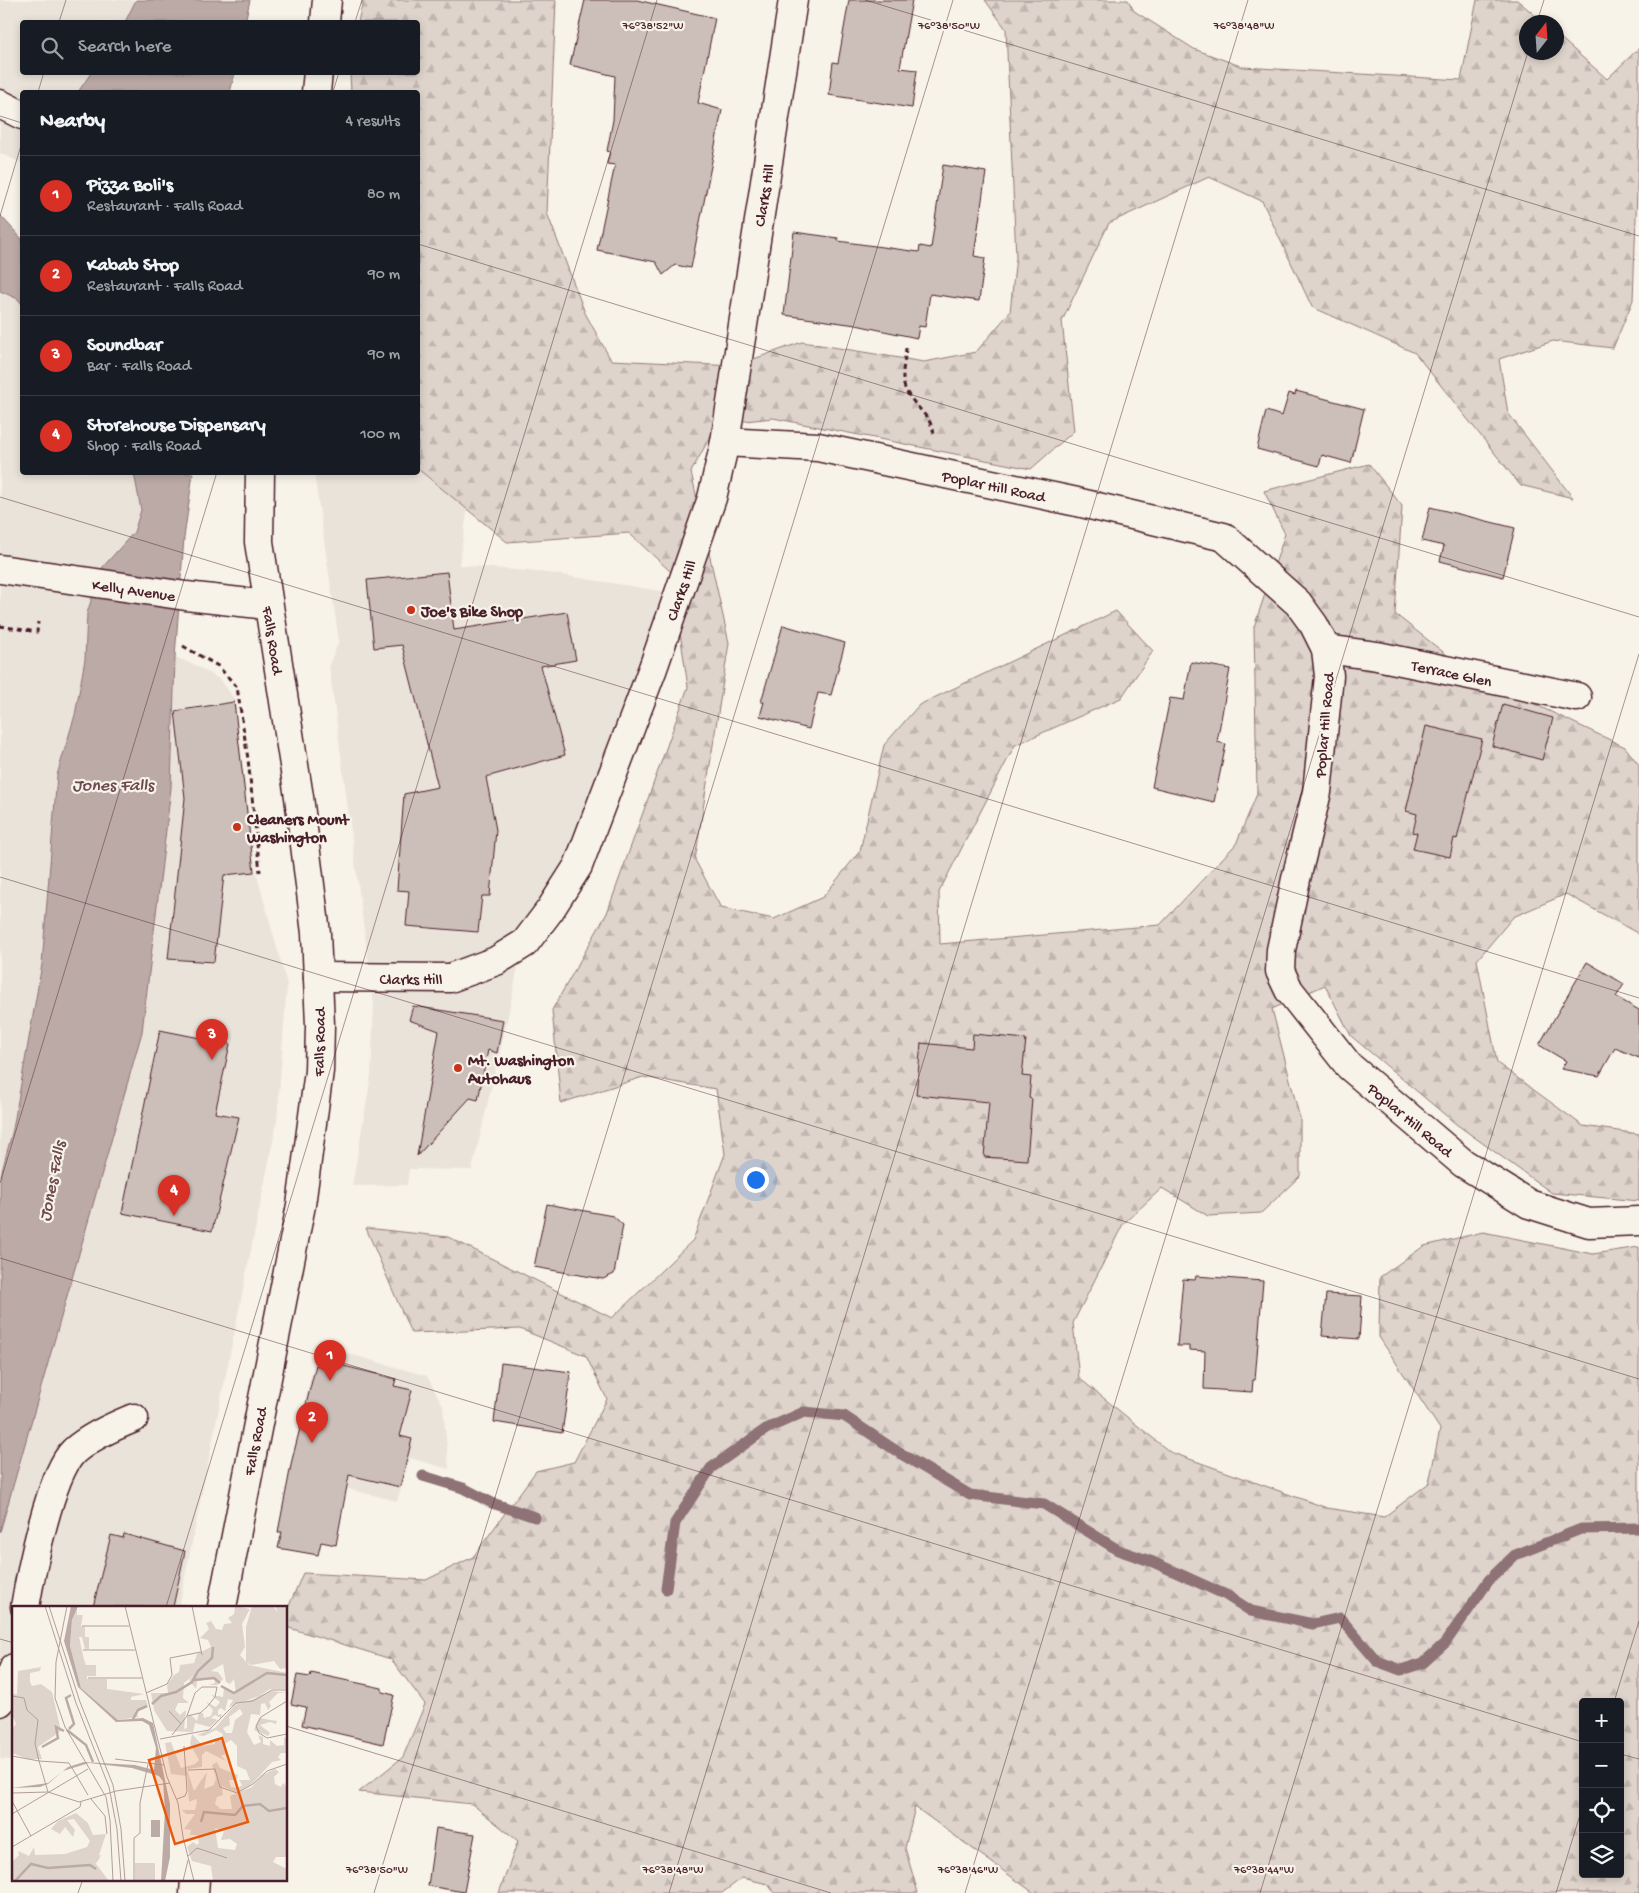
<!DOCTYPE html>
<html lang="en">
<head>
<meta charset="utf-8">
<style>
	:root { --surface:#171b24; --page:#20242c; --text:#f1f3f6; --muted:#9ea1a6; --line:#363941; --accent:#d93025 }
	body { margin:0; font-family:"Gochi Hand",sans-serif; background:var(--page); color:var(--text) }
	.controls { position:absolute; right:15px; bottom:15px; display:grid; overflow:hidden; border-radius:5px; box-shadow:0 2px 8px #0003 }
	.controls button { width:45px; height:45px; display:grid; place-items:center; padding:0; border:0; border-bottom:1px solid var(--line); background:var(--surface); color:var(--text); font:25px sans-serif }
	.compass { position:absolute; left:1519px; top:15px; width:45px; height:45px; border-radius:50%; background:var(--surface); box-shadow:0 2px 8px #0003; rotate:17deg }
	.you { position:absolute; left:755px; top:1179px; width:18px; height:18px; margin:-12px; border:4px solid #fff; border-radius:50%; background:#1a73e8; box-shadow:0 0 0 8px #1a73e833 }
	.badge { display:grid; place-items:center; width:32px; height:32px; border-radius:50%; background:var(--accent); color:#fff; font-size:16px; font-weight:700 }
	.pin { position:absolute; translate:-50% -41px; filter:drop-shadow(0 1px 2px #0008) }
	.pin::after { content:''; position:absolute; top:26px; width:18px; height:15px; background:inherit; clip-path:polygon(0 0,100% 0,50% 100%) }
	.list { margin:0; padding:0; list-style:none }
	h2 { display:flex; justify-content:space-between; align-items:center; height:65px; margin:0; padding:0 20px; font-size:21px }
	h2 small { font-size:16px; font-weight:400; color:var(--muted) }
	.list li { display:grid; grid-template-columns:32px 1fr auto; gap:15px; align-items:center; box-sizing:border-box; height:80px; padding:0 20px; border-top:1px solid var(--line) }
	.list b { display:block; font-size:19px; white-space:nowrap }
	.list p { margin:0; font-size:16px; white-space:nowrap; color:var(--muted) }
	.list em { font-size:16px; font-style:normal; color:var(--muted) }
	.icon { flex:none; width:28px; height:28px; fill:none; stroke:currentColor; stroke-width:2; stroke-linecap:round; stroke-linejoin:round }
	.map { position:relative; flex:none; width:1639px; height:1893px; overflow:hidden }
	.search { position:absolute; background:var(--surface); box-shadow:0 2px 8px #0003; left:20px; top:20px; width:400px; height:55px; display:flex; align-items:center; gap:12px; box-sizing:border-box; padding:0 18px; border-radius:5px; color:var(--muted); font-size:19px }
	.panel { position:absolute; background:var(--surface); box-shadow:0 2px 8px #0003; left:20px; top:90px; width:400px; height:385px; border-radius:5px }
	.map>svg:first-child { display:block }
</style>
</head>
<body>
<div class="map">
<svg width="1639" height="1893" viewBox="0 0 1639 1893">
	<defs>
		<pattern id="forest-firs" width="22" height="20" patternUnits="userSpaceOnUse" patternTransform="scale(1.25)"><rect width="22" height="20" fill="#ded4cc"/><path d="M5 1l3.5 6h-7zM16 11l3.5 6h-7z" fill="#c0b6af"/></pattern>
	</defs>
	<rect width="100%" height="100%" fill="#f7f3e8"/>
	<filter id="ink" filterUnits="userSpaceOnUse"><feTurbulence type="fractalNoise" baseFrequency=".02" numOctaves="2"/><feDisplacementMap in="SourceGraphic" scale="10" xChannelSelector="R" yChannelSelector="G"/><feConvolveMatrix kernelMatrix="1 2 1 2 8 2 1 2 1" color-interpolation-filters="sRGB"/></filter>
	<g filter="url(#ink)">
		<g fill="#eae3da">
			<polygon points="0,0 136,0 125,22 22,22 22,72 91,73 78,92 22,92 22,163 0,153"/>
			<polygon points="418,279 501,292 459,565 549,573 679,594 560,883 525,932 508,1016 472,1170 409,1169 407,1185 352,1186 371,1076 374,1005 329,665 339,641 314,473 418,472"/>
			<polygon points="0,291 18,299 22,304 22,472 134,473 141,510 134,532 102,568 87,613 85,659 75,715 57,775 42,964 13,1129 0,1179"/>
			<polygon points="175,657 195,665 221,680 235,700 256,872 287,984 277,1121 179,1607 14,1607 14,1760 0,1759 0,1532 142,1032 171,788"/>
			<polygon points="318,1345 427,1376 443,1406 449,1469 410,1458 397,1501 288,1474"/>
		</g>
		<path fill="url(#forest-firs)" stroke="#947a7c" fill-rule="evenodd" d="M363 0H556L547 213 585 313 611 360 734 366 802 342 924 362 976 352 1010 312 1016 257 1006 29 985 0H1128L1134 11 1194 49 1243 67 1461 80 1477 0H1517L1543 22H1526V52H1556L1557 35 1607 79 1639 48V134L1633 300 1613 348 1553 341 1499 359 1508 413 1573 498 1520 485 1415 353 1312 307 1262 201 1209 177 1109 223 1062 321 1074 431 1031 469 773 418 717 424 691 472 729 643 695 860 721 908 774 919 823 897 860 851 884 745 919 705 1116 611 1153 651 1121 698 1015 745 939 892 940 944 1160 925 1236 844 1257 794 1254 627 1285 534 1264 491 1369 464 1402 506 1395 614 1471 674 1625 747 1639 765V934L1566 894 1513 917 1477 960 1497 1063 1583 1126 1639 1134V1201L1552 1193 1456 1124 1351 1036 1325 985 1272 1009 1300 1119V1176L1261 1213 1208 1216 1162 1188 1123 1224 1073 1323 1079 1378 1170 1452 1327 1508 1384 1517 1429 1483 1440 1429 1379 1337 1380 1277 1424 1246 1483 1232 1593 1254 1639 1247V1893H1034L915 1807 905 1848 918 1893H774L768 1884 742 1878 722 1893H499L518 1841 472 1804 359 1792 403 1757 425 1704 391 1659 286 1627V1613L303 1573 426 1580 473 1557 536 1471 574 1462 607 1399 586 1356 520 1329 411 1333 366 1228 448 1237 612 1318 693 1240 725 1154 716 1089 643 1077 561 1103 552 1010 607 913 688 687 671 572 629 533 507 542 418 469V92H351L350 73 418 72V22H358ZM1583 1702H1620V1874H1583Z"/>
		<g fill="#bcaaa7" stroke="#8e7275">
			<polygon points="136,0 250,0 245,22 125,22"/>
			<polygon points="91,73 91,72 235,73 230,92 78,92"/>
			<polygon points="0,215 22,239 22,304 18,299 0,291"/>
			<polygon points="134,473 193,473 184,538 175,657 171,788 142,1032 0,1532 0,1179 13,1129 42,964 57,775 75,715 85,659 87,613 102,568 134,532 141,510"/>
		</g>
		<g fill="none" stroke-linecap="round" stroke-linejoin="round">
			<g stroke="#8e7275" stroke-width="11">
				<polyline points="423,1476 463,1488 492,1503 535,1517"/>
				<polyline points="666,1589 675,1523 711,1468 766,1429 804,1412 844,1416 898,1452 970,1495 1044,1504 1118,1550 1153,1562 1226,1595 1251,1611 1313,1624 1340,1618 1377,1661 1401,1670 1423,1663 1445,1643 1489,1580 1515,1555 1581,1529 1639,1528"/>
			</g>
		</g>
		<g fill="#ccbfb9" stroke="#4a1f2b">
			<polygon points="585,0 637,0 715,18 698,103 722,110 691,268 675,265 663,275 656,262 597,250 615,165 607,164 610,152 607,151 613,120 615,76 570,65"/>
			<polygon points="849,0 912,0 900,68 917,70 912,108 829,95 833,62 838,63"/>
			<polygon points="943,165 986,172 974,256 985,258 979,301 930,294 925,327 919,326 917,338 856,325 784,315 794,232 838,238 838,241 919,252 920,246 931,248"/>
			<polygon points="1296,391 1364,409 1351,463 1322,455 1319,466 1257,449 1266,411 1282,416 1289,393 1295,395"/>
			<polygon points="1430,507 1515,528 1503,577 1440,561 1444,546 1422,541"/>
			<polygon points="447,572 454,630 567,612 576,660 541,666 565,755 486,777 496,830 490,896 482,896 478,932 406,926 409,891 397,890 404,794 438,787 402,645 374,648 367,580"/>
			<polygon points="783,625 845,643 831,695 818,693 809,729 760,716 764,702 761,702"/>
			<polygon points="1191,662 1230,669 1217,742 1226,744 1214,802 1152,787 1170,698 1184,700"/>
			<polygon points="234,702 254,872 224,875 214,962 168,959 185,798 175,711"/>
			<polygon points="1503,704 1553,718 1542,760 1492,746"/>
			<polygon points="1426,726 1482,739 1457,839 1454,838 1450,857 1413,849 1417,833 1413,832 1417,814 1406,811"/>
			<polygon points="1587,962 1624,984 1616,997 1639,1010 1639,1058 1615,1048 1599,1076 1561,1069 1566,1061 1539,1045"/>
			<polygon points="413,1006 503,1020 497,1053 488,1050 478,1100 470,1098 417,1156 439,1031 409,1020"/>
			<polygon points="160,1030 230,1044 215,1113 239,1117 212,1231 122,1213"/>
			<polygon points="973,1034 1026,1039 1022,1076 1031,1077 1029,1098 1032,1099 1027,1160 984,1157 989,1102 916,1095 921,1043 972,1048"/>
			<polygon points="547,1204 613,1216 623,1225 614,1274 603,1279 534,1267"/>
			<polygon points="1196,1276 1263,1281 1255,1380 1253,1380 1252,1392 1204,1389 1205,1351 1189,1350 1189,1346 1177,1346 1183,1279 1195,1280"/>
			<polygon points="1326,1294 1362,1296 1359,1339 1322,1336"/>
			<polygon points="332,1363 396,1379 394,1386 412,1390 400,1436 412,1439 400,1487 349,1475 336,1545 321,1542 318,1555 278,1548 282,1532 278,1532 292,1460 316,1365 330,1369"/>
			<polygon points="501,1363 571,1372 562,1433 494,1422"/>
			<polygon points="124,1534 185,1551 173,1607 93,1607 111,1535 123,1538"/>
			<polygon points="311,1673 382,1688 382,1692 394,1695 383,1744 302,1725 306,1707 291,1704 297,1675 310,1677"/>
			<polygon points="436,1828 475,1834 464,1892 428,1886"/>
		</g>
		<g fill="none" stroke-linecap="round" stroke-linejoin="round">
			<g stroke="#4a1f2b" stroke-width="31">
				<g id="minor">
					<polyline points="0,104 22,115"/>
					<polyline points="725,442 818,447 1077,502 1224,537 1298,603 1314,625 1326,649 1329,676 1317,792 1296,879 1281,950 1280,971 1289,990 1349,1066 1463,1163 1529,1204 1589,1223 1639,1221"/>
					<polyline points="1326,649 1377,656 1577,697"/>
					<polyline points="318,977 450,978 496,961 525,943 550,910 578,866 653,668 712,498 725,442 793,0"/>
					<path d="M25 1607C31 1572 50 1474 74 1451 91 1436 114 1426 134 1418"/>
					<polyline points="0,1702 14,1668"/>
				</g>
			</g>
			<g stroke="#4a1f2b" stroke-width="31">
				<g id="major">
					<polyline points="325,22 327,0"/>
					<polyline points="316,92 318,72"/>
					<polyline points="0,569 186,596 268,605"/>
					<polyline points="222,1607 301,1205 319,1071 320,1025 316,933 299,797 259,542 260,472"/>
					<polyline points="194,1893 195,1879"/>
				</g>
			</g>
			<g stroke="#4a1f2b" stroke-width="3" stroke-dasharray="5 4" stroke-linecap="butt">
				<path d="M906 348C905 360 901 373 904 385 909 404 933 415 934 436"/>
				<polyline points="0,626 37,632 38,622"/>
				<polyline points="183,646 218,666 237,687 248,759 260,872"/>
			</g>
			<use href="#minor" stroke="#f7f3e8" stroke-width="28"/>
			<use href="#major" stroke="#f7f3e8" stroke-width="28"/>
		</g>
	</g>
	<path fill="none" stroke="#4a1f2b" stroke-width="1" stroke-opacity="0.45" d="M865 0 1639 236M59 22 66 0M355 22 362 0M1537 22 1544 0M38 92 44 72M333 92 339 72M0 116 22 123M0 216 22 142M418 244 1639 617M0 497 1639 998M0 877 1639 1379M0 1183 217 472M0 1258 1583 1742M166 1607 657 0M0 1639 14 1643M1614 1702 1639 1621M286 1726 831 1893M1620 1754 1639 1759M78 1893 83 1879M374 1893 953 0M669 1893 1248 0M965 1893 1528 52M1260 1893 1639 654M1556 1893 1583 1805"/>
	<g fill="#c8321e" stroke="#f7f3e8" stroke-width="2">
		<circle cx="411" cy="610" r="5"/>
		<circle cx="237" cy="827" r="5"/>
		<circle cx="458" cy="1068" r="5"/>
	</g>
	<g text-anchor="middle" stroke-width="4.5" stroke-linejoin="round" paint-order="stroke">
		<g font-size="16" fill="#4a1f2b" stroke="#f7f3e8">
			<text transform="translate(763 195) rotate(-81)" y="6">Clarks Hill</text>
			<text transform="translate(994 485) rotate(12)" y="6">Poplar Hill Road</text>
			<text transform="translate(134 589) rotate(8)" y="6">Kelly Avenue</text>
			<text transform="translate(680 590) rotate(-71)" y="6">Clarks Hill</text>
			<text transform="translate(274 640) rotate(81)" y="6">Falls Road</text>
			<text transform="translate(1452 672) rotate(12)" y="6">Terrace Glen</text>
			<text transform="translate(1323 725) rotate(-85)" y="6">Poplar Hill Road</text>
			<text x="411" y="984">Clarks Hill</text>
			<text transform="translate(318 1042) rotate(-89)" y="6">Falls Road</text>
			<text transform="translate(1411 1119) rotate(40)" y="6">Poplar Hill Road</text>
			<text transform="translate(254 1441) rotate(-79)" y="6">Falls Road</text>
		</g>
		<g font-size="16" font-weight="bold" fill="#4a1f2b" stroke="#f7f3e8" text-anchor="start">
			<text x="421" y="616">Joe's Bike Shop</text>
			<text x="247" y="824">Cleaners Mount<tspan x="247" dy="18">Washington</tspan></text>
			<text x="468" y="1065">Mt. Washington<tspan x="468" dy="18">Autohaus</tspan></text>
		</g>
		<g font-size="18" font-style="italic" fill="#6c4950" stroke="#f7f3e8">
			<text x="113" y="790">Jones Falls</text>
			<text transform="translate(51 1181) rotate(-79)" y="6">Jones Falls</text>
		</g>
	</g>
	<g transform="translate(12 1606)">
		<rect width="275" height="275" fill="#f7f3e8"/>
		<path d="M240 0H261L266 7 263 0H275V62L268 63 262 55 239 59 234 56V21ZM123 257H143V275H123Z" fill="#ded4cc"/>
		<path d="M223 0 238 3 230 18 233 41 228 49 237 59 275 67V83H258L242 93 217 101 221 94 216 93 213 105 209 102 206 104V109L210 108 209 112 203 109 199 112 206 114 198 121 183 117 181 126 155 125 142 104 139 87H156L155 79 162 69 167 66 168 59 182 57 185 48 199 41 196 34 188 32 197 23 194 17 199 15 204 23 210 24 212 18 220 17 216 12 222 8ZM211 58 214 76 218 78 222 73 224 88 212 81 211 91 199 89 208 96 204 101 194 96 201 104 199 110 192 112 191 107H187L185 115 179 109 175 111V122L172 123 174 104 168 109 163 104 166 97H177L171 92 172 77 182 69 177 74 184 83 185 75 202 72 203 77 197 79H205L211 73 206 66 199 65ZM260 85 275 87H266L257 96 259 100 256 104 253 97 249 98 248 109 239 108 235 126 242 139 249 136 246 129 251 131V138L258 140V134L265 140 272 139V131L275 134V147H269L266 151 269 154 260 156 241 177 229 185 223 186 210 180 211 189 205 191 203 198 209 203H220L218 190 240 181 250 169 263 163 267 166 262 171 263 178 269 181 271 177 275 181V251H264L261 256 275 263V275H201L199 260 180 255 175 241 181 236 185 239 187 237 185 229H178L179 224 172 223 183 208H174L170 204H183L185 196 184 193 177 196 175 170 159 168 153 137 159 136 169 162 183 158 187 154 178 138 180 128 191 140 203 138V132L210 135 211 128 204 124 192 130 185 129 203 122 223 99ZM228 103 231 108 223 114 220 127H214L211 122 218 119 217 111ZM219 134 225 140V160L234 164 238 174H227L230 179 226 182 219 181 217 174H225L226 169 208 162 205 156 200 159 204 172 202 179 192 183 195 166 182 185 175 163 190 161V149L194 145 214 155 209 150 214 148 212 138ZM203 222 212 225 209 234 218 233 225 238 223 244 206 242ZM247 112 265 115 264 118 258 116 248 119 258 127 256 130 242 124ZM64 207 76 217 81 229 94 228 84 258 97 275H0V256L7 249 6 245 17 250 22 241 23 249 53 248 75 241 78 235 62 213 55 214 63 224 61 231 53 221 48 228 39 223 46 215Z" fill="#ded4cc" fill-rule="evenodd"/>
		<path d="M65 2V9H71L69 20 73 21V31H77V43H73L70 31H67L72 54 74 59H84V70H75V73H95V83L132 88 119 91V94H134L136 101 124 105 126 111 106 114 69 82 58 40 60 14ZM29 61 28 65 18 67V76L20 80 29 78 40 86 49 125 26 141 30 153H16L0 147V123L4 118 0 108V88H5L6 65ZM89 249 86 255 68 261 67 254Z" fill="#ded4cc"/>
		<path d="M59 0H66L60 14 58 40 69 82 106 114 131 112 141 117 158 198V251L153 275H149L153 204 151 175 147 170 120 162 77 157 51 165 36 178 28 181 0 182 36 177 56 161 72 156 123 159 142 164 144 142 137 119 130 115 104 116 66 81 52 35ZM139 214H148V231H139Z" fill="#bcaaa7"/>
		<path fill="none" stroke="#bcaaa7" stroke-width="2.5" d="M181 74 202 72 208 77M209 80 222 87 255 67 275 69M140 98 149 90 164 86 180 76 186 65 200 52 201 41M121 113 126 104 135 100M57 123 62 118 54 92 59 89M55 124 74 139 81 156M30 141 46 132 44 121 52 125M189 216 192 206 223 209 231 200 248 198 257 205 275 202M3 275 19 258 36 262 78 259 84 263"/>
		<path fill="none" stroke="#b29e9c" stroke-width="1" d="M33 0 64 97 97 181 105 223 109 275M37 0 68 96 101 179 109 223 113 275M55 0 44 56 43 92 53 121 94 191 98 214 101 275M113 0 155 171 166 197 171 231 182 275M180 0 190 49M0 15V34M70 20H117M71 44H123M76 72H130M134 87 155 78 160 69 158 52 189 46M0 90 12 92 15 104 26 114 23 138 27 155 57 157 76 189M275 95 249 111 244 120 247 127 255 132 275 128M157 105 169 118M160 129 175 110 183 87 190 81H205L203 91 195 101 188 107 175 110M148 133 197 124 224 97 241 95 260 84H275M0 150 27 155 36 186M103 153 152 159M176 164 203 163 208 181 225 187 241 178 255 165 275 158M0 187 36 186 67 196 104 185 158 177M79 193 93 210 95 228M165 193 173 190 175 185 172 140M0 195 19 230M0 208 76 163M0 241 68 201 69 196M176 250 185 242 215 252M122 275V232L128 227V197L136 158M171 275 176 254"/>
		<path fill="#e8590c" fill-opacity="0.15" stroke="#e8590c" stroke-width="2.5" d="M210 132 236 216 163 238 137 154Z"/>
		<rect width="275" height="275" fill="none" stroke="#4a1f2b" stroke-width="2.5"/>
	</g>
	<g font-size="12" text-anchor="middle" fill="#4a1f2b" stroke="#f7f3e8" stroke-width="4.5" stroke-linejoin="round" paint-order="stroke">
		<text x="653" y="29">76°38'52"W</text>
		<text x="949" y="29">76°38'50"W</text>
		<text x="1244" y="29">76°38'48"W</text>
		<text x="377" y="1873">76°38'50"W</text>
		<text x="673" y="1873">76°38'48"W</text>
		<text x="968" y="1873">76°38'46"W</text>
		<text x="1264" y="1873">76°38'44"W</text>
	</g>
</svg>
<div class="controls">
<button>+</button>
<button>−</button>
<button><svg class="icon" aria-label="locate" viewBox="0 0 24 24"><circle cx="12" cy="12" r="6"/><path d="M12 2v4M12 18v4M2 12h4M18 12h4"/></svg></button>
<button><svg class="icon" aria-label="layers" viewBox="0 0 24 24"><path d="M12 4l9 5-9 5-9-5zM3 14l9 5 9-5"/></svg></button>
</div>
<svg class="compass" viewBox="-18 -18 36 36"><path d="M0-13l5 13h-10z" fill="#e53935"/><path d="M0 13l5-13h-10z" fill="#9ea1a6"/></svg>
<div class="you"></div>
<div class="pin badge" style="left:330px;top:1381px">1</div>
<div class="pin badge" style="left:312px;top:1443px">2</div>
<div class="pin badge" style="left:212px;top:1060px">3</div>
<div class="pin badge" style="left:174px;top:1216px">4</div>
<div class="search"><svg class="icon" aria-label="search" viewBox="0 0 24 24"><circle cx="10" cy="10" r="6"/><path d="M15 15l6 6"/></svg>Search here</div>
<section class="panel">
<h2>Nearby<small>4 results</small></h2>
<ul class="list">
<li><span class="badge">1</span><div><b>Pizza Boli's</b><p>Restaurant · Falls Road</p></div><em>80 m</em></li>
<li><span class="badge">2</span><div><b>Kabab Stop</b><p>Restaurant · Falls Road</p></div><em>90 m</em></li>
<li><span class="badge">3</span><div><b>Soundbar</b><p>Bar · Falls Road</p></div><em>90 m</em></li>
<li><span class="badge">4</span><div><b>Storehouse Dispensary</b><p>Shop · Falls Road</p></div><em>100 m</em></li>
</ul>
</section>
</div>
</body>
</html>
